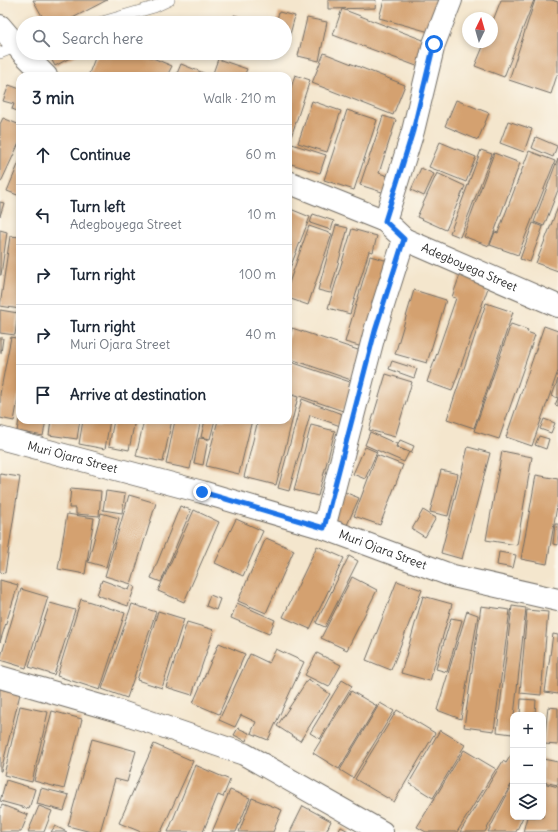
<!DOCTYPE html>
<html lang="en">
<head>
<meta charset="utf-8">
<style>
	:root { --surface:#fff; --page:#f6f6f7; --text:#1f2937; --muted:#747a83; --line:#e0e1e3 }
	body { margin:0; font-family:Delius,sans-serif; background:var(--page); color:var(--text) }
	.controls { position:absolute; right:12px; bottom:12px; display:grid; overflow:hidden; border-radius:8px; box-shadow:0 2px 6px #0003 }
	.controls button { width:36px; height:36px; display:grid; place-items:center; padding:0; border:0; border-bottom:1px solid var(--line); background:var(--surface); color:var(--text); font:20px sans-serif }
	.compass { position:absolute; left:462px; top:12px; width:36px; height:36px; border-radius:50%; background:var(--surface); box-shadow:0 2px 6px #0003; rotate:5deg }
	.stop { position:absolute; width:12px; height:12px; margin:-9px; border:3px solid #1a73e8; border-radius:50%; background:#fff }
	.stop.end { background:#1a73e8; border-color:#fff; box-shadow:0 1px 4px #0008 }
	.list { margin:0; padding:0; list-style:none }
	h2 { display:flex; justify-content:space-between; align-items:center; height:52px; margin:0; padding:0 16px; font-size:17px }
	h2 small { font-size:13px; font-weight:400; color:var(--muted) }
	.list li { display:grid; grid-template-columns:26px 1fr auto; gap:12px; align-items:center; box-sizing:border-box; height:60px; padding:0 16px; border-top:1px solid var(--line) }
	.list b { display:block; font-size:15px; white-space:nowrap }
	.list p { margin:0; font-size:13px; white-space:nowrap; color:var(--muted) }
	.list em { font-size:13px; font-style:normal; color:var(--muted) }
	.icon { flex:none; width:22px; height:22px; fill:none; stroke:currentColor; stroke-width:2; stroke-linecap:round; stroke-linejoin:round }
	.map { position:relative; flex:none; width:558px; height:832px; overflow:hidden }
	.search { position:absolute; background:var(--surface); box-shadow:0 2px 6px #0003; left:16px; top:16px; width:276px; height:44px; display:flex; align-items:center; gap:10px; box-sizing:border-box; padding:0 14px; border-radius:22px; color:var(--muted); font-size:15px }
	.panel { position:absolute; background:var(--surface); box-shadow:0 2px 6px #0003; left:16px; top:72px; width:276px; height:352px; border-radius:12px }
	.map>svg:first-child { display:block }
</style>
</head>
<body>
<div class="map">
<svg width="558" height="832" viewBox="0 0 558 832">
	<rect width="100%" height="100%" fill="#fbf7ec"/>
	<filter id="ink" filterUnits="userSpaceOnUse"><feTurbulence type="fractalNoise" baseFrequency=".025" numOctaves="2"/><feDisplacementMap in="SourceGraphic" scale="8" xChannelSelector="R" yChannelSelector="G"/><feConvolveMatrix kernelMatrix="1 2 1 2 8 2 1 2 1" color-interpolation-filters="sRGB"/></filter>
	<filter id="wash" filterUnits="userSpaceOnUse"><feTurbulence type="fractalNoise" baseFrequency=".012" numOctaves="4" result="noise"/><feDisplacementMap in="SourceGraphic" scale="16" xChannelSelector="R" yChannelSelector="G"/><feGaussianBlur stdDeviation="0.9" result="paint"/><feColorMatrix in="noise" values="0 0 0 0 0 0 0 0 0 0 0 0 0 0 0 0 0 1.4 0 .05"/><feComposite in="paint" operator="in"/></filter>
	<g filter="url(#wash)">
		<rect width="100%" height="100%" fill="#f4e6cd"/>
		<g id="blocks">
			<g fill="#d4a170">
				<polygon points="33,0 107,0 63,23 46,23"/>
				<polygon points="328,0 376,0 375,8 328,9"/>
				<polygon points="384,0 442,0 433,33 379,18"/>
				<polygon points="501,0 534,0 504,77 475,66 485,42 492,42 492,23"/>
				<polygon points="535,0 552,0 558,2 558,72 551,94 509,80"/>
				<polygon points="342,9 431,43 422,68 333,35"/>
				<polygon points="279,12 295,16 286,49 285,49 285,23 276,23"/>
				<polygon points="234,15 260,23 232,23"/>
				<polygon points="307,18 327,22 319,61 298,56"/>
				<polygon points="48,53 76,53 77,54 55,66"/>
				<polygon points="97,53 141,53 172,66 167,76 88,76"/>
				<polygon points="324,53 405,85 393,115 312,83"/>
				<polygon points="218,59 247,69 244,76 212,76"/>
				<polygon points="181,64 206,74 205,76 176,76"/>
				<polygon points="295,75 310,80 288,146 288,97"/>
				<polygon points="9,85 20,89 20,112 12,109 14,104 3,101"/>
				<polygon points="456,100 489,113 478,140 445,126"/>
				<polygon points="312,101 341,111 327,152 298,143"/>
				<polygon points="347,110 377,120 354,190 324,180"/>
				<polygon points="383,116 396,120 379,173 391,177 385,193 360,185"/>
				<polygon points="3,118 20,125 20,141 1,182 0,182 0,124"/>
				<polygon points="508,121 532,129 524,152 500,143"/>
				<polygon points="536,137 557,146 553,157 532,148"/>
				<polygon points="440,142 476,157 466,182 429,167"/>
				<polygon points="292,144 326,155 320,173 288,163 288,156"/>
				<polygon points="481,150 492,154 460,237 450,233"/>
				<polygon points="529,151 555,161 518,255 490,245 495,232 498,233"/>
				<polygon points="494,153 520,163 489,246 463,236"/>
				<polygon points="558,158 558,190 544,226 534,222"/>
				<polygon points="20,160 20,196 7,191"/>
				<polygon points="421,168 434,174 424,196 411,190"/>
				<polygon points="437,173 465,186 446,230 417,217"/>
				<polygon points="0,202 4,203 0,216"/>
				<polygon points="558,207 558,271 536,263"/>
				<polygon points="288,208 310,217 288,273"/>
				<polygon points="313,214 334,221 331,230 310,223"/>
				<polygon points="533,223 543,227 530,262 520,259"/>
				<polygon points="336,225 348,228 330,293 318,290"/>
				<polygon points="309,226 332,234 308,305 288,298 288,286"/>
				<polygon points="352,229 377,236 373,252 369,251 350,314 328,308"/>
				<polygon points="0,230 7,232 1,275 0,275"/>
				<polygon points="10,236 20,237 20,309 0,306"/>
				<polygon points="370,256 392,262 366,348 345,342"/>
				<polygon points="460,275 489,285 452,391 427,382 456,298 452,297"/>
				<polygon points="414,290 446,300 427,363 395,354"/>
				<polygon points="486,303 513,312 474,428 447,419"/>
				<polygon points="0,310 18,313 15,335 0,333"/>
				<polygon points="511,324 528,330 527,332 535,335 499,439 474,431"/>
				<polygon points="544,326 558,331 558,371 532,446 506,437"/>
				<polygon points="292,328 364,352 354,381 288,358 288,340"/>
				<polygon points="11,337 20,339 20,389 14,421 0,418 0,394"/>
				<polygon points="0,338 3,338 1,353 0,353"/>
				<polygon points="288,361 353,383 343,411 288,392"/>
				<polygon points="392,361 417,369 414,378 389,369"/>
				<polygon points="386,374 412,382 395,437 369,430"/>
				<polygon points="558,379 558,406 555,405 558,398 552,396"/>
				<polygon points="288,394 298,397 276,485 244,477 258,420 288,420"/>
				<polygon points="302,399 347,416 343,427 310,415 289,491 278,488"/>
				<polygon points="544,419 555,423 551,433 540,429"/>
				<polygon points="19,420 46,420 43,436 17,431"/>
				<polygon points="51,420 80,420 77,439 49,435"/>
				<polygon points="83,420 110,420 105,449 79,444"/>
				<polygon points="114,420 135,420 129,450 109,446"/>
				<polygon points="144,420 172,420 163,462 136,456"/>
				<polygon points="175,420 201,420 190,469 166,464"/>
				<polygon points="205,420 215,420 210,439 201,437"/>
				<polygon points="218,420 252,420 239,474 206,466"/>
				<polygon points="311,425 335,431 318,496 294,490"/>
				<polygon points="370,432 397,444 396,447 409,452 404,462 365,445"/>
				<polygon points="539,436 549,439 546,449 535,445"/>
				<polygon points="199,438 208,439 203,465 194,463"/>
				<polygon points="400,440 414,446 411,453 397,447"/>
				<polygon points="365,447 377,452 365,479 353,474"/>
				<polygon points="468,447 490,453 462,559 441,553"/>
				<polygon points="502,451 532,457 517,545 486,540"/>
				<polygon points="377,455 403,465 380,525 354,516"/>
				<polygon points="441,470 458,474 448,516 430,512"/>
				<polygon points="0,474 20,477 5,573 0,572"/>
				<polygon points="536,475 558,479 558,501 547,564 521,559"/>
				<polygon points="71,488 101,491 99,516 76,514 76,508 69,508"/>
				<polygon points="106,491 125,494 122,513 103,510"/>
				<polygon points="342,491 359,498 347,525 331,518"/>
				<polygon points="129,495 156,503 131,584 105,576"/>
				<polygon points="180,506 191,510 161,582 151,578"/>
				<polygon points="194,510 219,522 184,602 158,591"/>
				<polygon points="423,510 436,518 425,537 412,529"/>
				<polygon points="101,513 119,518 106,567 88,562"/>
				<polygon points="67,514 94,518 85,574 58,569"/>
				<polygon points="236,519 263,531 243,576 215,563"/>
				<polygon points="555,524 558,524 558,545 553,544"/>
				<polygon points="266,538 294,550 266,613 238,601"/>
				<polygon points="317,546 344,558 310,629 283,617"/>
				<polygon points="499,552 516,555 513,568 497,565"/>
				<polygon points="349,556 358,561 325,627 316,623"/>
				<polygon points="352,577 377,590 347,650 321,638"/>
				<polygon points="0,580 18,585 0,642"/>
				<polygon points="102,580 129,590 131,585 135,587 128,606 97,595"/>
				<polygon points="397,581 422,590 391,670 366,660"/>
				<polygon points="21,589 48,597 26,668 0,660"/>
				<polygon points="210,595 220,599 216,610 206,606"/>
				<polygon points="423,596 452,604 430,681 401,673"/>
				<polygon points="81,599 125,613 100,690 57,676"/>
				<polygon points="50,603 75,610 54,675 29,667"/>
				<polygon points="237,603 275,620 269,634 231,618"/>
				<polygon points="132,604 156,612 127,698 102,689"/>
				<polygon points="481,606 510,610 494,731 464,727"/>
				<polygon points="512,606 526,608 512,734 497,732"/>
				<polygon points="527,610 548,612 541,695 520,693"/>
				<polygon points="158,611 184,619 162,688 137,680"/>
				<polygon points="467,611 478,615 461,719 437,710"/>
				<polygon points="451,618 462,620 447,672 436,669"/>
				<polygon points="187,622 214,630 192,695 166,687"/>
				<polygon points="553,634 558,635 558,694 545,692"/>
				<polygon points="219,643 245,654 219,714 193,703"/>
				<polygon points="276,649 304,662 268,740 251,733 256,722 241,715 235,727 219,720 250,654 269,663"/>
				<polygon points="317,653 341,665 329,687 305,675"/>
				<polygon points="308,679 330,694 300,741 277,726"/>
				<polygon points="342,680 352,686 320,739 310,733"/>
				<polygon points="0,689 20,694 1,771 0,771"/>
				<polygon points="351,691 377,706 339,769 313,753"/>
				<polygon points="521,699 536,700 535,715 520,715"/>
				<polygon points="380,703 394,711 353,778 340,770"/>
				<polygon points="20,706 48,712 32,782 4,775"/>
				<polygon points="548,707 558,708 558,745 544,744"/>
				<polygon points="397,710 435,733 394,802 355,779"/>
				<polygon points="52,711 82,719 64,789 34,781"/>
				<polygon points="238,728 249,733 246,741 234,735"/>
				<polygon points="440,730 465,745 433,798 409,783"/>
				<polygon points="92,739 136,751 127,782 115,779 100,832 91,832 68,826"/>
				<polygon points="154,744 193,761 161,832 141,832 119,823"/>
				<polygon points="464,750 496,769 457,832 426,832 417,827"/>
				<polygon points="511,755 513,756 513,781 485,832 460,832 503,761 506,763"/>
				<polygon points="543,759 558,762 558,785 543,782"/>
				<polygon points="195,765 230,780 223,797 218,795 203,832 168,832"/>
				<polygon points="6,780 35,789 29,809 0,801"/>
				<polygon points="513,783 513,817 523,817 516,832 488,832"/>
				<polygon points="543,783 558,787 558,832 523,832 527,817 543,817"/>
				<polygon points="41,788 69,795 64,811 37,804"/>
				<polygon points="230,790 250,798 236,832 212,832"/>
				<polygon points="252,798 282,810 273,832 239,832"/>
				<polygon points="2,805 28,815 21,832 0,832 0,809"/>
				<polygon points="39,806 52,811 44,832 28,832"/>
				<polygon points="303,806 331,821 326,832 290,832"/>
				<polygon points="55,826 67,832 51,832"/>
				<polygon points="341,827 350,832 338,832"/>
			</g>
		</g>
	</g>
	<g filter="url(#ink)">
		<use href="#blocks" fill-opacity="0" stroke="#716c64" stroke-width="1"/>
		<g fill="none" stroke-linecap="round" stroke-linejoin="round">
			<g stroke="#716c64" stroke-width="12">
				<g id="lane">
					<polyline points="99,23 154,7 169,0"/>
					<polyline points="0,53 20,45"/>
				</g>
			</g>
			<g stroke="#716c64" stroke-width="24">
				<g id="street">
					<polyline points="0,26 23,53"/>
					<polyline points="23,53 46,76"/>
					<path id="s1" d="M288 182 385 221 404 239 558 306"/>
					<polyline points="385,221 413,131 434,44 451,0"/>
					<path id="s2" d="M0 438 202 492 324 528 453 576 558 600"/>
					<polyline points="324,528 375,331 404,239"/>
					<polyline points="0,677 118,711 244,754 382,832"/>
				</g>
			</g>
			<use href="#lane" stroke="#fff" stroke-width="11"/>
			<use href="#street" stroke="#fff" stroke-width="22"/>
		</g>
	</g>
	<g fill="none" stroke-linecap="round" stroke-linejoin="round" filter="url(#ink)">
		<polyline stroke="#1a73e8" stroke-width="5" points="202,492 324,528 375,331 404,239 385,221 413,131 434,44"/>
	</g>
	<g text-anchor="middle" stroke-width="3.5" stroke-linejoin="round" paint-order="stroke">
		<g font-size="12" fill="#2b2b2b" stroke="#fbf7ec">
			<text dy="4" stroke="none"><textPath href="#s1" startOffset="202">Adegboyega Street</textPath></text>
			<text dy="4" stroke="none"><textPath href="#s2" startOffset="75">Muri Ojara Street</textPath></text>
			<text dy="4" stroke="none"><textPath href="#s2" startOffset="399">Muri Ojara Street</textPath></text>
		</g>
	</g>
</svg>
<div class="controls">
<button>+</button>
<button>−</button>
<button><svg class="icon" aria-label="layers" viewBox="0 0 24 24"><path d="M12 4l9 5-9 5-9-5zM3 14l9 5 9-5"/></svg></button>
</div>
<svg class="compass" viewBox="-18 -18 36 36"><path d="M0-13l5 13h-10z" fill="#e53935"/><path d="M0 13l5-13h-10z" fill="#747a83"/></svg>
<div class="stop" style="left:434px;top:44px"></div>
<div class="stop end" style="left:202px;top:492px"></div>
<div class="search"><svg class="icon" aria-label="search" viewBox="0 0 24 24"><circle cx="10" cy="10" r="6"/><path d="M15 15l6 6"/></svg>Search here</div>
<section class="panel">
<h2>3 min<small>Walk · 210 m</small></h2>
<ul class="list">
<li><svg class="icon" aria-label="ahead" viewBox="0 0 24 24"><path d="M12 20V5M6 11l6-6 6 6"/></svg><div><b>Continue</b></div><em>60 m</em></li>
<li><svg class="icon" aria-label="left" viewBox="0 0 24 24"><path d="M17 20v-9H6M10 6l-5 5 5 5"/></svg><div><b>Turn left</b><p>Adegboyega Street</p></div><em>10 m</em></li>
<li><svg class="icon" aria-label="right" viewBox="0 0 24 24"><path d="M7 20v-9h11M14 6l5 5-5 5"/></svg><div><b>Turn right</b></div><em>100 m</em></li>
<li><svg class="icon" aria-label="right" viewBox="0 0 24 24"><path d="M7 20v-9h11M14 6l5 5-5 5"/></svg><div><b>Turn right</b><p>Muri Ojara Street</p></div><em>40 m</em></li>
<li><svg class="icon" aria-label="arrive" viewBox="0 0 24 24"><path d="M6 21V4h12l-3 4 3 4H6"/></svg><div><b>Arrive at destination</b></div></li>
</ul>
</section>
</div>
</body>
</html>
